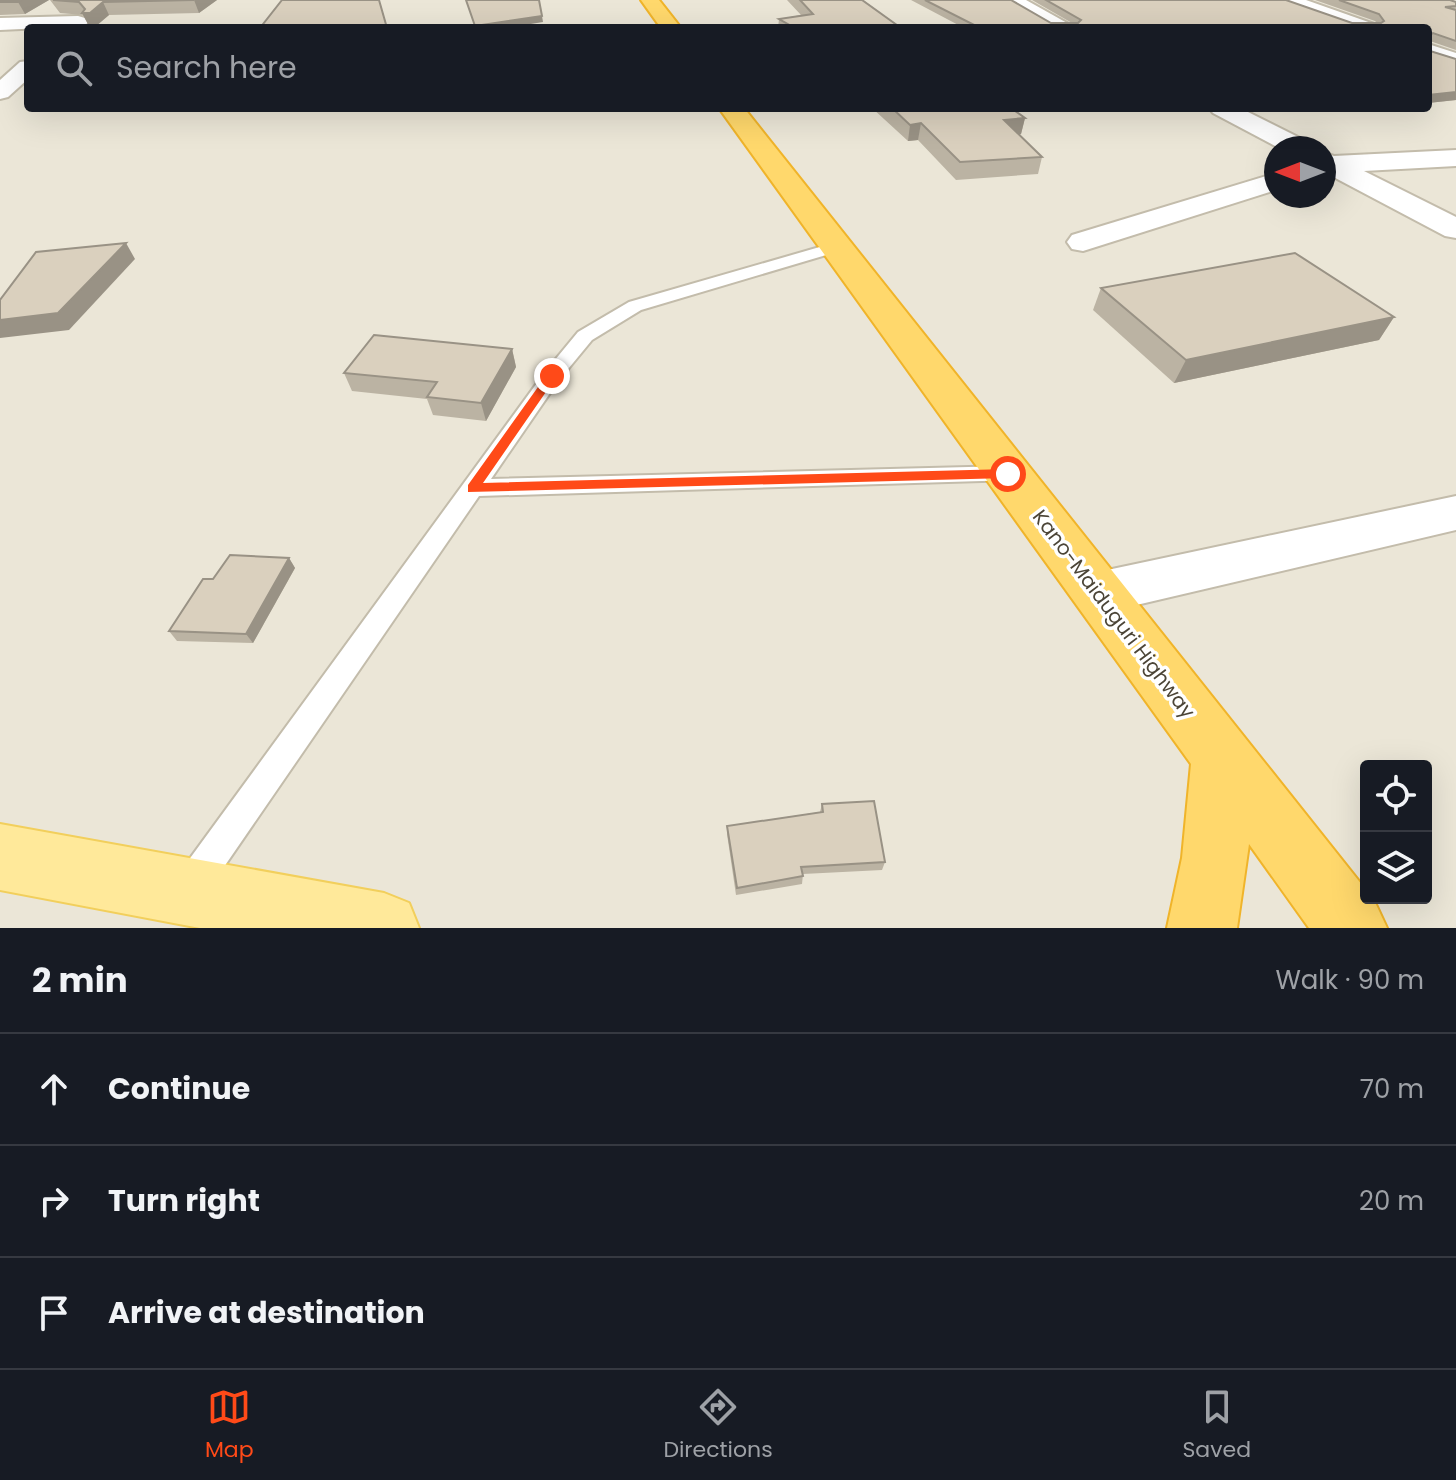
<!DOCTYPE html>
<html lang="en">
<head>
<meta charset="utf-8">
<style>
	:root { --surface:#171b24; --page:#242831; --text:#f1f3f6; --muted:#9ea1a6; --line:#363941; --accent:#ff4a18 }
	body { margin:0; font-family:Poppins,sans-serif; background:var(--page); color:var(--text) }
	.controls { position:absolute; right:24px; bottom:24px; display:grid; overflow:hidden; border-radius:8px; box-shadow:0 8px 32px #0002 }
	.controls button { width:72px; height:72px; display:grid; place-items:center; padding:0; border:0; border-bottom:2px solid var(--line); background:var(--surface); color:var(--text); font:40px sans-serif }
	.compass { position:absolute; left:1264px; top:136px; width:72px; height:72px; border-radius:50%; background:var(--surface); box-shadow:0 8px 32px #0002; rotate:270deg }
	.stop { position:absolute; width:24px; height:24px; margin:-18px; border:6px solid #ff4a18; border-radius:50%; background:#fff }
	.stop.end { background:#ff4a18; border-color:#fff; box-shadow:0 2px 8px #0008 }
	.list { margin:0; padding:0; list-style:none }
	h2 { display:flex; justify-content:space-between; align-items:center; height:104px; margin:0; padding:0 32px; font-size:34px }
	h2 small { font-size:26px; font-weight:400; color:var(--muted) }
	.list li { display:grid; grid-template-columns:52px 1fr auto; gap:24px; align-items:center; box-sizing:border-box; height:112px; padding:0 32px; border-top:2px solid var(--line) }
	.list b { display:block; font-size:30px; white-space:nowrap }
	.list em { font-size:26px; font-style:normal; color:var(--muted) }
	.icon { flex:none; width:44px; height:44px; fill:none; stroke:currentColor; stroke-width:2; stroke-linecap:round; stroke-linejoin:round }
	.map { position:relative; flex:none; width:1456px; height:928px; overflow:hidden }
	.search { position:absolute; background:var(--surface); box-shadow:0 8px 32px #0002; left:24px; right:24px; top:24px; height:88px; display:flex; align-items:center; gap:20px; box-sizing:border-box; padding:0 28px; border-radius:8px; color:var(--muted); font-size:30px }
	.sheet { height:440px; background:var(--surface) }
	nav { display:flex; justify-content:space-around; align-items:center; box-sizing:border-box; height:112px; border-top:2px solid var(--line); background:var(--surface); font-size:22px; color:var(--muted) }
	nav a { display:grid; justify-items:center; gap:4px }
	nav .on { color:var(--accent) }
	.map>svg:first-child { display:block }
</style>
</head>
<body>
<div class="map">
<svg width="1456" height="928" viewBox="0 0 1456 928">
	<rect width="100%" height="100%" fill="#f6f3ea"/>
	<path fill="#ebe6d7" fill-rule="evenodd" d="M0 0H1456V928H0ZM28 28H1428V108H28ZM1276 148H1324V196H1276ZM1366 766H1426V898H1366Z"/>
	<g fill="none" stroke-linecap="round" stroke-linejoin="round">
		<g stroke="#c3bcab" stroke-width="4">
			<polygon id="lane" points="837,242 845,247 843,250 641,310 592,340 559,380 491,479 1008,466 1016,468 1019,474 1016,480 479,496 204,896 192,901 180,896 175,884 180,872 545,372 578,332 629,302"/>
		</g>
		<g stroke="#c3bcab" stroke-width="4">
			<g id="street">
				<polygon points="1003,0 1026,0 1076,28 1051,28"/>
				<polygon points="1280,0 1306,0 1374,24 1377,28 1349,28 1283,4"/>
				<polygon points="78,16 85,18 88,22 85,26 0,30 0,18"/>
				<polygon points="1428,44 1456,53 1456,66 1428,57"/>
				<polygon points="28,61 28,79 8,97 0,99 0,80 20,62"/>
				<polygon points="1209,108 1240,108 1308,142 1312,148 1279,148 1213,113"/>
				<polygon points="1456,150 1456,166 1364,171 1456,217 1456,238 1445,236 1324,172 1324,153 1334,156"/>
				<polygon points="1276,173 1276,190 1083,251 1072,249 1067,242 1072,235"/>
				<polygon points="1456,496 1456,530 1098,614 1080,608 1072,593 1080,578 1098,572"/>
			</g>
		</g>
		<g stroke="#f2cf5c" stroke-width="4">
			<polygon id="primary" points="0,824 384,893 409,903 419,928 200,928 0,890"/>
		</g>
		<g stroke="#f0b42a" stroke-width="4">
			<g id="highway">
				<polygon points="641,0 659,0 681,28 661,28"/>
				<polygon points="719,108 744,108 1366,890 1366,898 1373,898 1387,928 1309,928 1249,844 1237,928 1167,928 1182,858 1191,764"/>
			</g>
		</g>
		<use href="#lane" fill="#fff" fill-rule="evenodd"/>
		<use href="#street" fill="#fff" fill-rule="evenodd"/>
		<use href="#primary" fill="#ffe99a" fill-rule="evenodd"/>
		<use href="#highway" fill="#ffd86c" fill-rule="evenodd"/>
	</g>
	<g fill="#bbb3a3">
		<polygon points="0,0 49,0 25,14 0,15"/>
		<polygon points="50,0 217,0 199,13 109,15 96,26 89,26 83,15 60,13"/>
		<polygon points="787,0 863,0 901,28 778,28 779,19 801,15"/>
		<polygon points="911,0 1011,0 1051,23 1072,23 1032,0 1286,0 1352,23 1377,23 1375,21 1315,0 1450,0 1456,2 1456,50 1430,41 1430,51 1456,59 1456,100 1428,103 1428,28 964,28"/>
		<polygon points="872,108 1011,108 1025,118 1021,134 1019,135 1042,157 1038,174 956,180 918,140 908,141"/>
		<polygon points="1115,108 1151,108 1124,112"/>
		<polygon points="1101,288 1394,317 1379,340 1174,383 1093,310"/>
		<polygon points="512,349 516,367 486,421 433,415 427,399 352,391 344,373"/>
		<polygon points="289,558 295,568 253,643 177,641 169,631 213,579"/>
		<polygon points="822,804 885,862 882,870 803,874 802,884 736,895 727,834 727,826 820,812"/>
	</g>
	<g fill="#999285">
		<polygon points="21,0 49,0 25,14 18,2"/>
		<polygon points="194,0 217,0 199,13"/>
		<polygon points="103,2 109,15 96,26 89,26 82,13"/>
		<polygon points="542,16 543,22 507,28 475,28 475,26"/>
		<polygon points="1456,92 1456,100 1428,103 1428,95"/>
		<polygon points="1125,108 1151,108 1124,112"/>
		<polygon points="1025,118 1021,134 1000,137 1004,120"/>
		<polygon points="921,123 918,140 908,141 910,125"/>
		<polygon points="126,243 135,259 69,330 0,338 0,320"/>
		<polygon points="1394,317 1379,340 1174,383 1186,360"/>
		<polygon points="512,349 516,367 486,421 481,403"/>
		<polygon points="289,558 295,568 253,643 246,634"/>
	</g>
	<g fill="#dad0be" stroke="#999285" stroke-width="2">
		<polygon points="0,0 21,0 18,2 0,2"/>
		<polygon points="53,0 194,0 103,2 90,13 82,13 85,9 79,2"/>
		<polygon points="282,0 379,0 387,28 260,28"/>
		<polygon points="466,0 539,0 542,16 475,26"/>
		<polygon points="800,0 862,0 901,28 795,28 779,19 813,14"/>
		<polygon points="925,0 1011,0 1051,23 1078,23 1081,20 1046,0 1286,0 1352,23 1381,23 1384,21 1379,14 1339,0 1450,0 1456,2 1456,6 1445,7 1456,10 1456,41 1433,33 1429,36 1430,51 1456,59 1456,92 1428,95 1428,28 980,28"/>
		<polygon points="892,108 1011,108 1025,118 1004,120 1042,157 960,162 921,123 910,125"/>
		<polygon points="126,243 58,313 0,320 0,300 36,252"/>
		<polygon points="1295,253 1394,317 1186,360 1101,288"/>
		<polygon points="374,335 512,349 481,403 427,397 437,382 344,373"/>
		<polygon points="230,555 289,558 246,634 169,631 203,579 213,579"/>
		<polygon points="874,801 885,862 801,867 803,876 737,888 727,826 823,812 822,804"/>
	</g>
	<polygon fill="#ff4a18" points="552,372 557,376 483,483 1008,469 1015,474 1008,478 468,492 468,485 548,373"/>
	<g text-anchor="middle" stroke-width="7" stroke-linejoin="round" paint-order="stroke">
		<g font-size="20" fill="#4c4537" stroke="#fff">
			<text transform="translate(1114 614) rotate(53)" y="7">Kano-Maiduguri Highway</text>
		</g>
	</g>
</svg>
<div class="controls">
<button><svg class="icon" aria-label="locate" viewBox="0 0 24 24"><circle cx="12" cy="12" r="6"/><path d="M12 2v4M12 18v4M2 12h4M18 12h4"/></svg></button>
<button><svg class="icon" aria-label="layers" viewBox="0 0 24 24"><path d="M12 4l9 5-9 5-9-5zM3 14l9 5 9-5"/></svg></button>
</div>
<svg class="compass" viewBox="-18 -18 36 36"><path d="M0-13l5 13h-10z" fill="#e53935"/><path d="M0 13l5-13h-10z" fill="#9ea1a6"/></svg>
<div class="stop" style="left:1008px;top:474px"></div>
<div class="stop end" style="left:552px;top:376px"></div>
<div class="search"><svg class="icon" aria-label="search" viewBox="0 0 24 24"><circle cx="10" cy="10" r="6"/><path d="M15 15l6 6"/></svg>Search here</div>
</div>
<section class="sheet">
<h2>2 min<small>Walk · 90 m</small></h2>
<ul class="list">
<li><svg class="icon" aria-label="ahead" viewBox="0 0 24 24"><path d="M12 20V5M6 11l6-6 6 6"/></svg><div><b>Continue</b></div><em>70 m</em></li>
<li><svg class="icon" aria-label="right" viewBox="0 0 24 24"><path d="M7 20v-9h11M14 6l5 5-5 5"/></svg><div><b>Turn right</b></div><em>20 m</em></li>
<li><svg class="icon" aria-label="arrive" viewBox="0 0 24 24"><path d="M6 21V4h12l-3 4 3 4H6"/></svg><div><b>Arrive at destination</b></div></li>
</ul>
</section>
<nav>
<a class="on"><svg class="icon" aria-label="map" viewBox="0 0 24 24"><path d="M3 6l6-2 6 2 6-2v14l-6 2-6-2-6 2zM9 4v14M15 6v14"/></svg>Map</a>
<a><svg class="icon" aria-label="directions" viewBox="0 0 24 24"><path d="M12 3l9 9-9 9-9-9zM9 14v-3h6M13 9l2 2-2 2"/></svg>Directions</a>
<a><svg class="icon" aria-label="saved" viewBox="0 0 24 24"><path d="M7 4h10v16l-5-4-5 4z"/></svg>Saved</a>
</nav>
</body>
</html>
